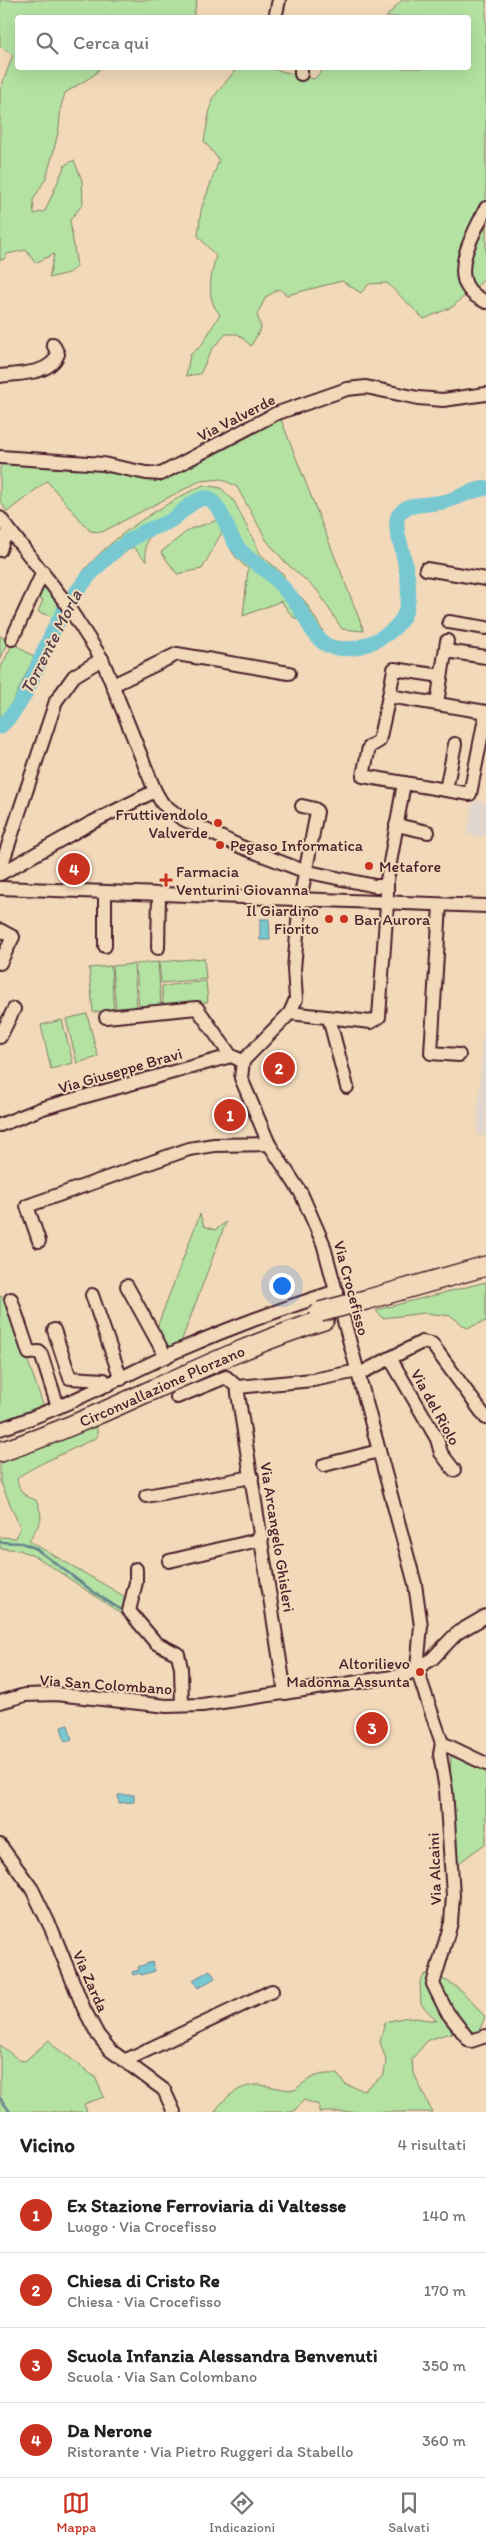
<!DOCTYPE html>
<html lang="it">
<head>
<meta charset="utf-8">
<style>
	:root { --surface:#fff; --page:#f6f6f6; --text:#222; --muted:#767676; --line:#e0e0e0; --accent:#c8321e }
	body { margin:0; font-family:Itim,sans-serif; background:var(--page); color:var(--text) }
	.you { position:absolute; left:281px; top:1285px; width:18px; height:18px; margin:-12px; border:4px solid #fff; border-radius:50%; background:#1a73e8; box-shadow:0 0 0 8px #1a73e833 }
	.badge { display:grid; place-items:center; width:32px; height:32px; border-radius:50%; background:var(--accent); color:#fff; font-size:16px; font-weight:700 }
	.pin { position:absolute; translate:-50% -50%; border:2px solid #fff; box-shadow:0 1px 5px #0006 }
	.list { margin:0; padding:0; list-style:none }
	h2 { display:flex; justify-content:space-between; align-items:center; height:65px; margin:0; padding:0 20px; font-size:21px }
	h2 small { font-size:16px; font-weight:400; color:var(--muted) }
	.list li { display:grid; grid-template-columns:32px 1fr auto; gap:15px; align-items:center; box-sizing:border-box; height:75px; padding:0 20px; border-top:1px solid var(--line) }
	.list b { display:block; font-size:19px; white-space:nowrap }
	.list p { margin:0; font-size:16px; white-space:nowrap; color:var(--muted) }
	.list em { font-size:16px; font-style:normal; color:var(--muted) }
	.icon { flex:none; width:28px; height:28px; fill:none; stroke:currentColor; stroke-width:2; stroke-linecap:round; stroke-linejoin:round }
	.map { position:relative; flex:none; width:486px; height:2112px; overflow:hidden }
	.search { position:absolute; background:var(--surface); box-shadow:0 5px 20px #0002; left:15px; right:15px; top:15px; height:55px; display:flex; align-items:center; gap:12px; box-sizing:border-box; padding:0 18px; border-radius:5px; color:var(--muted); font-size:19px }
	.sheet { height:365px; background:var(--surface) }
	nav { display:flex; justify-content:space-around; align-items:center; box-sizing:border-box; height:70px; border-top:1px solid var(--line); background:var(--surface); font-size:14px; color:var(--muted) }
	nav a { display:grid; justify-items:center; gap:2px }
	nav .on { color:var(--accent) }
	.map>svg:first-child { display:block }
</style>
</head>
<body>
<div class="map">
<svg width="486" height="2112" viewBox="0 0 486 2112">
	<rect width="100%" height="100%" fill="#f2d9b9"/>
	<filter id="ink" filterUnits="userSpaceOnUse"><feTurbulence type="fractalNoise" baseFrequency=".02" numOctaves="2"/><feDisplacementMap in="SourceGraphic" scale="10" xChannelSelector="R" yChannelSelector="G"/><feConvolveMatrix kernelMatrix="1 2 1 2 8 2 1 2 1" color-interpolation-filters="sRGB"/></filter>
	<g filter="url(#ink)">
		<g fill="#e0d6cd">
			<polygon points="486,798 486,837 467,834 473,800 485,802"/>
			<polygon points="483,1029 486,1030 486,1136 477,1135"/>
		</g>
		<g fill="#b3e2a2" stroke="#7e8066">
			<polygon points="0,0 197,0 194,14 190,17 18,18 18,68 100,68 94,75 65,93 61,106 59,128 53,154 46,178 33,200 34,214 45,211 65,165 74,160 82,180 83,204 70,220 77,267 68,273 49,278 54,254 35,263 26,250 7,254 4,259 0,260 0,90 13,55 0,46"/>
			<path d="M402 0H486V278L452 307 424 319 387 283 369 284 361 293 342 281 287 295 279 289 266 297 257 314 261 328 251 346 238 334H226L212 349 200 374 186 376 190 355 201 346 220 314C205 300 211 274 216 256L198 236 201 210 219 160 204 141 212 99 237 68H269L314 79 325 68H468V18L386 17Z"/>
			<polygon points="280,417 364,631 342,629 317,590 286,563 267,541 237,487 222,479 200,481 102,532 90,531 47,481 7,512 0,500 0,467 4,463 76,470 89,465 145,478"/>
			<path d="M203 485 221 488 234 501 261 555 284 575 285 583 304 600 323 631 293 617 281 601 243 616 248 569C241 562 232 555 229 545 223 528 232 510 212 496 209 494 204 494 201 495 192 498 191 505 185 511 175 523 157 525 148 539 144 545 146 554 146 561L133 547 98 571 92 580 82 573C113 535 159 507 203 485Z"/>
			<polygon points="218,520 223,530 202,569 177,574 161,552 190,529"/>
			<polygon points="43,583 59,606 53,617 38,612 43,600 35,597"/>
			<polygon points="0,636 9,641 0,660"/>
			<polygon points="13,643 34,657 8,712 0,719 0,669"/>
			<polygon points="204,958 206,979 161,983 159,962"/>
			<polygon points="158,962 161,1006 139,1008 136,964"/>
			<polygon points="134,964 137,1008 116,1010 112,966"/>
			<polygon points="111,966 114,1011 93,1012 89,968"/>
			<polygon points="206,981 208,1002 163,1006 162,986"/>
			<polygon points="87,1014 98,1057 77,1063 66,1019"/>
			<polygon points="62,1020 73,1063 51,1069 41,1025"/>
			<polygon points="200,1214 204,1226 215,1230 226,1222 181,1342 167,1349 156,1330"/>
			<polygon points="486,1282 486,1321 467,1328 451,1316 425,1313 382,1318 376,1310"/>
			<polygon points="0,1296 6,1299 44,1407 0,1423"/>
			<path d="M97 1421V1437C83 1445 23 1470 17 1479 20 1492 23 1496 36 1500 46 1523 39 1521 29 1541L129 1599 126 1617 40 1559 20 1550 0 1548V1537L16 1538 20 1527 0 1481V1456Z"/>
			<polygon points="451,1753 486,1770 486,1843 456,1865 457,1840 450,1796"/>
			<path d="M425 1974C456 1980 465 1994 485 2017L479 2031 447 2034 428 2040 412 2059 413 2071 432 2112H319V2105L304 2100 293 2112H215C224 2097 241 2084 260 2085 272 2086 283 2090 295 2090 310 2077 317 2073 337 2074L346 2085 364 2090 384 2075 386 2060 380 2042 385 2022 408 2017 437 2021 421 2004 420 1982Z"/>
			<polygon points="49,2040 54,2046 95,2077 104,2097 84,2104 87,2112 0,2112 0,2045 19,2060 25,2061"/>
		</g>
		<g fill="#78c8d2" stroke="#66848f">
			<polygon points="260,919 269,919 270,940 260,940"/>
			<polygon points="68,1725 72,1740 65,1742 61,1727"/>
			<polygon points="118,1795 134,1795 134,1802 119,1803"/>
			<polygon points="152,1962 155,1971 141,1975 140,1973 133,1975 132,1972 139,1970 138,1967"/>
			<polygon points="210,1970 215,1978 198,1988 193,1980"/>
		</g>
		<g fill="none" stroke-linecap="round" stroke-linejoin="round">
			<g stroke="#66848f" stroke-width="2.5">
				<polyline points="0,1542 22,1543 35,1548 95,1593 123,1611"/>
				<polyline points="0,2098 10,2112"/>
			</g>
			<path stroke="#78c8d2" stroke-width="15" d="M0 727C26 704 34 672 48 642 68 596 99 557 143 532 151 528 160 526 168 522 183 514 192 497 209 498 223 510 226 528 235 543 244 557 256 563 269 573 277 580 285 590 292 598 305 612 309 633 325 644 333 649 350 650 359 647 413 630 415 601 402 550 400 540 394 526 398 516 399 514 404 509 406 508 418 503 434 505 447 501 462 496 469 491 486 488"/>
			<g stroke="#4a1f2b" stroke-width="16">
				<g id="minor">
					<polyline points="275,18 279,0"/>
					<polyline points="301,68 301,74"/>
					<path d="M486 208C476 229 453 266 468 288 472 295 479 298 486 302"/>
					<path d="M0 376C20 373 50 375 58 354L53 344"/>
					<polyline points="0,457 103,464 146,473 161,474 275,414 347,389 366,387 418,398 443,400 486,394"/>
					<polyline points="0,518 63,599 102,659 155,791 162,803 181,818 239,846 304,871 375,886 386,886"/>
					<polyline points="0,550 3,540 10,531"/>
					<polyline points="426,569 486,579"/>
					<polyline points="449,622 486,628"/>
					<polyline points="12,639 43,572"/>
					<polyline points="446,651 486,657"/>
					<polyline points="441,676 394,669 389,696 486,712"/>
					<polyline points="113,685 177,654 289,673"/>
					<polyline points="389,696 379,741 369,747 363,776 404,783"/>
					<polyline points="437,703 447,641"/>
					<polyline points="446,790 455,744"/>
					<polyline points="302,806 315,809 317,812 300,900 294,969 296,999 290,1013 243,1061 241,1078 269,1144 301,1193 323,1243 415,1584 421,1626 417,1668"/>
					<polyline points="396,825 428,832"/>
					<polyline points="0,870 56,701 74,676 102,659"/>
					<polyline points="0,874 89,824 155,791"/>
					<polyline points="0,888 486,906"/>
					<polyline points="105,892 105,946"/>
					<polyline points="440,905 431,1053 459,1055"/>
					<polyline points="0,930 13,937 0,963"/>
					<polyline points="158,948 159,894"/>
					<polyline points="290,1013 371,1022 379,1017 387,904 387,880 404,783 470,794 486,713"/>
					<polyline points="106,1017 197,1008 231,1056"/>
					<polyline points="329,1018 347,1087"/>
					<polyline points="0,1037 14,1009"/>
					<polyline points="0,1125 43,1108 231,1056 243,1061"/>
					<polyline points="39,1241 27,1206 189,1149 214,1145 269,1144"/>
					<polyline points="127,1286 166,1357"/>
					<polyline points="92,1295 121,1379"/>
					<polyline points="11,1299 29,1353 39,1352 41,1354 58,1407"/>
					<polyline points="54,1330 70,1378 104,1380 107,1385"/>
					<polyline points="390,1358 437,1439 441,1453 454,1470"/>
					<polyline points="359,1374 422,1342 432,1344 486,1418"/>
					<polyline points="237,1387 313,1380 358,1371"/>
					<polyline points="177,1397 226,1377 237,1387 285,1693"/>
					<path d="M0 1429C62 1409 119 1378 177 1351 229 1328 283 1308 337 1291"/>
					<polyline points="324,1465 379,1451"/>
					<polyline points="146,1496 252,1477"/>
					<polyline points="169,1561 262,1539"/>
					<polyline points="136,1569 136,1582 129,1611 156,1643 178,1654 181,1668 182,1705"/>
					<polyline points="417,1670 442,1743 440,1754 446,1790 453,1895 451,1923 433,1984 447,2012 468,2039 471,2041 486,2036"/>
					<polyline points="0,1702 25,1695 56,1694 167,1706 202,1705 406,1675 432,1659 457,1633 486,1616"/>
					<polyline points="442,1743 486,1764"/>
					<polyline points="0,1845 32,1889 52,1930 84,2009 98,2035 110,2050 164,2090 174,2112"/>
					<polyline points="124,2061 272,1991"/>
				</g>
			</g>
			<g stroke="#4a1f2b" stroke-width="22">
				<g id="highway">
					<polyline points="369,1299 486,1266"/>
					<path id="s1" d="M0 1452C111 1416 212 1355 324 1320"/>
				</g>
			</g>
			<use href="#minor" stroke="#f2d9b9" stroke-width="12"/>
			<use href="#highway" stroke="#f2d9b9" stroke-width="19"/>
			<g stroke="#4a1f2b" stroke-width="22" stroke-linecap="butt">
				<polyline id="highway-bridge" points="320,1312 369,1299"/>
			</g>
			<use href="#highway-bridge" stroke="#f2d9b9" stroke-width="19"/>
		</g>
	</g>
	<g fill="#c8321e" stroke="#f2d9b9" stroke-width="2">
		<circle cx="218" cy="823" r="5"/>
		<circle cx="220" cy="845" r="5"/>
		<circle cx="369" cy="866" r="5"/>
		<path d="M163.5 872.5h5v5h5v5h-5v5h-5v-5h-5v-5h5z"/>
		<circle cx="329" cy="919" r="5"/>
		<circle cx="344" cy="919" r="5"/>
		<circle cx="420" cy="1672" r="5"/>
	</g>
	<g text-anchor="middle" stroke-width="4" stroke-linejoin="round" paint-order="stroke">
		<g font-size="16" fill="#4a1f2b" stroke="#f2d9b9">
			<text transform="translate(236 417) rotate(-27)" y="6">Via Valverde</text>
			<text transform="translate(120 1070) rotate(-16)" y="6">Via Giuseppe Bravi</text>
			<text transform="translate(352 1288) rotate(75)" y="6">Via Crocefisso</text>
			<text dy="6" stroke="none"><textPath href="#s1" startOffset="175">Circonvallazione Plorzano</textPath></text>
			<text transform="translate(436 1407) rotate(61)" y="6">Via del Riolo</text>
			<text transform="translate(278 1537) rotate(81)" y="6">Via Arcangelo Ghisleri</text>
			<text transform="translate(106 1684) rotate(4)" y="6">Via San Colombano</text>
			<text transform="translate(434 1869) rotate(-92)" y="6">Via Alcaini</text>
			<text transform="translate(91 1981) rotate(66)" y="6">Via Zarda</text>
		</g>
		<g font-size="16" fill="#4a1f2b" stroke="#f2d9b9" text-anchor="start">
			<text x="208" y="820" text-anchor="end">Fruttivendolo<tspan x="208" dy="18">Valverde</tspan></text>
			<text x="230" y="851">Pegaso Informatica</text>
			<text x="379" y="872">Metafore</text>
			<text x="176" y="877">Farmacia<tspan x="176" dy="18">Venturini Giovanna</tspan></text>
			<text x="319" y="916" text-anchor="end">Il Giardino<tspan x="319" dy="18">Fiorito</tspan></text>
			<text x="354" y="925">Bar Aurora</text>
			<text x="410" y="1669" text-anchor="end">Altorilievo<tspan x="410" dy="18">Madonna Assunta</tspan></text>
		</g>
		<g font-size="18" font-style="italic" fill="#53414c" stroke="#f2d9b9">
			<text transform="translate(51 642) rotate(-63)" y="6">Torrente Morla</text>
		</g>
	</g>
</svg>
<div class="you"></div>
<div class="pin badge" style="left:230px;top:1115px">1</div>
<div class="pin badge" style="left:279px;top:1068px">2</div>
<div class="pin badge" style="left:372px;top:1728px">3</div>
<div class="pin badge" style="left:74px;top:869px">4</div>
<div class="search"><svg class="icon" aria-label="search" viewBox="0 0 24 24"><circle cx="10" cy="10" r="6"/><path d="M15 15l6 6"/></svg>Cerca qui</div>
</div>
<section class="sheet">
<h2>Vicino<small>4 risultati</small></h2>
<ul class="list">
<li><span class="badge">1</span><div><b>Ex Stazione Ferroviaria di Valtesse</b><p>Luogo · Via Crocefisso</p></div><em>140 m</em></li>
<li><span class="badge">2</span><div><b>Chiesa di Cristo Re</b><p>Chiesa · Via Crocefisso</p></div><em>170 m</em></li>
<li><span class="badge">3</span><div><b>Scuola Infanzia Alessandra Benvenuti</b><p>Scuola · Via San Colombano</p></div><em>350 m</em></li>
<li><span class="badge">4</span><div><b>Da Nerone</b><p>Ristorante · Via Pietro Ruggeri da Stabello</p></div><em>360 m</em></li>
</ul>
</section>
<nav>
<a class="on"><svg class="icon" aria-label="map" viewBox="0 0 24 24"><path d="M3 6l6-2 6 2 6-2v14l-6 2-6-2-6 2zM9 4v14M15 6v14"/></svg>Mappa</a>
<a><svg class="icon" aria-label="directions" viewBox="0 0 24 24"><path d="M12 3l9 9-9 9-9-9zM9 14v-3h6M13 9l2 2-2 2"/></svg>Indicazioni</a>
<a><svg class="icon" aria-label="saved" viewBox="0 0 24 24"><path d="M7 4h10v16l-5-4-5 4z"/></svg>Salvati</a>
</nav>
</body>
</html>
